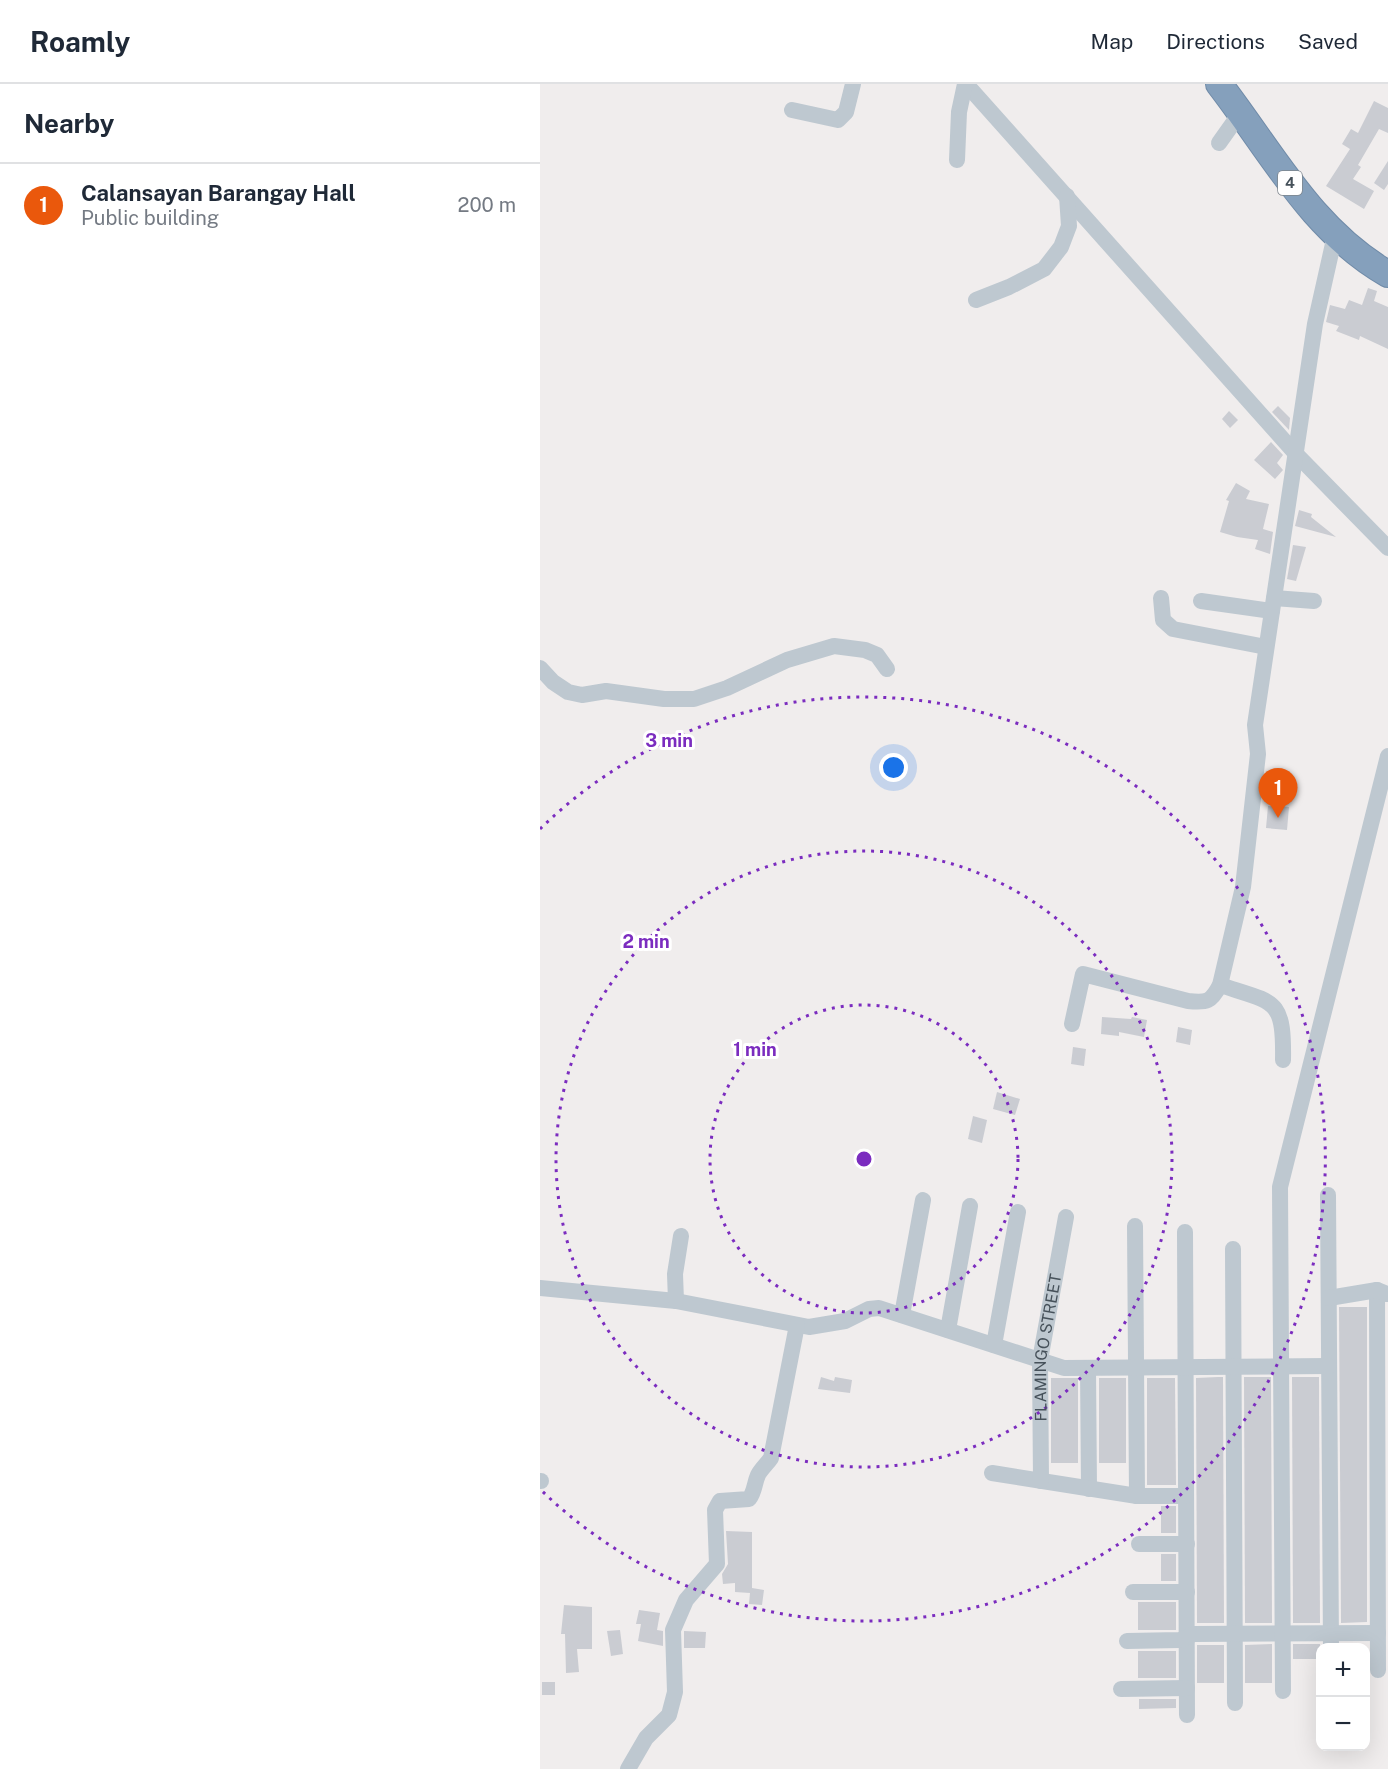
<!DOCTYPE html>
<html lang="en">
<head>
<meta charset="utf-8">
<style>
	:root { --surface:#fff; --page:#f2f2f3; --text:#1f2937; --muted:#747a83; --line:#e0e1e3; --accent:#ea580c }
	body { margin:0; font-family:"Public Sans",sans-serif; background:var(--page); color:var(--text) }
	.controls { position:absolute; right:18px; bottom:18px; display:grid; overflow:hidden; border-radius:12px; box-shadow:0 6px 24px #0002 }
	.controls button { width:54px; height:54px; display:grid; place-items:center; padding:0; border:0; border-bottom:2px solid var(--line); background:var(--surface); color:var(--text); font:30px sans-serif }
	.you { position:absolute; left:354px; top:684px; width:21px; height:21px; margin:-15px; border:4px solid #fff; border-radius:50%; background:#1a73e8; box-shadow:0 0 0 9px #1a73e833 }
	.badge { display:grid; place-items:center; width:39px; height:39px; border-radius:50%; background:var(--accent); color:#fff; font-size:20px; font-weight:700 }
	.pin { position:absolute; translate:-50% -50px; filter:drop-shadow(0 2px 3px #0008) }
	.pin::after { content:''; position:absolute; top:32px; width:21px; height:18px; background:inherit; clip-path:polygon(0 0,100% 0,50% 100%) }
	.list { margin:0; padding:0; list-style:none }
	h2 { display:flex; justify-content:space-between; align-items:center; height:78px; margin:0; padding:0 24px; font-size:26px }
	h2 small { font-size:20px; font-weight:400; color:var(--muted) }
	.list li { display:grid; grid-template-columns:39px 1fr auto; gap:18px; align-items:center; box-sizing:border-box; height:84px; padding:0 24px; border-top:2px solid var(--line) }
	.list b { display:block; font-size:22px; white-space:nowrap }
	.list p { margin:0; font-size:20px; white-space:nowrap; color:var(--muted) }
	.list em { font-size:20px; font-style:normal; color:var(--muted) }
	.map { position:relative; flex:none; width:848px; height:1685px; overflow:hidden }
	header { display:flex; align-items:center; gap:36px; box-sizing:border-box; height:84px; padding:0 30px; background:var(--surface); border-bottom:2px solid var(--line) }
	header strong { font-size:28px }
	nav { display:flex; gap:33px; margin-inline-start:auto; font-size:21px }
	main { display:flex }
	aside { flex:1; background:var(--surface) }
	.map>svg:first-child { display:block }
</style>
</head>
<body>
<header>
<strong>Roamly</strong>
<nav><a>Map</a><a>Directions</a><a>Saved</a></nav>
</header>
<main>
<aside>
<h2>Nearby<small></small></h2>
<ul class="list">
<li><span class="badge">1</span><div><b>Calansayan Barangay Hall</b><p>Public building</p></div><em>200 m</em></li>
</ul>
</aside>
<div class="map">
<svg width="848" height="1685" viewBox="0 0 848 1685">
	<rect width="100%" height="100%" fill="#f0eded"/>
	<g fill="#caccd2">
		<polygon points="834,17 848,24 848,49 839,45 818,81 821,83 813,95 834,107 824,125 786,102 810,65 802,60 811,45 818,49"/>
		<polygon points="848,77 848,100 844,106 834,99"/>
		<polygon points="828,204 837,207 834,217 848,223 848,265 820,252 819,256 796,247 799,242 786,238 790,221 805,225 809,216 822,221"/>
		<polygon points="738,322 750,334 749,346 732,328"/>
		<polygon points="689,327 698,336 690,344 682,335"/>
		<polygon points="731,358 743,371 737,379 743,386 735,395 714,376"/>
		<polygon points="696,399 710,407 706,415 729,420 723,445 733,448 730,470 715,465 718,456 697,453 680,448 689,417 686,416"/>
		<polygon points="759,426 772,430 771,433 796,453 755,442"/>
		<polygon points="753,461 766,463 756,497 747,495"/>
		<polygon points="728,722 749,723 747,746 726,744"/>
		<polygon points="562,933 591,935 592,933 607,936 604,953 579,948 579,952 561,950"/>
		<polygon points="638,943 652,946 650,961 636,958"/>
		<polygon points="533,963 546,965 544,982 531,980"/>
		<polygon points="457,1008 480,1015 475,1031 453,1025"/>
		<polygon points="433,1032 447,1036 442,1059 428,1055"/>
		<polygon points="799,1223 827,1223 827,1538 801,1539"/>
		<polygon points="281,1293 294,1297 295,1293 312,1296 310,1309 278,1305"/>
		<polygon points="678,1293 683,1293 684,1539 657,1539 656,1294"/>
		<polygon points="704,1293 731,1293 732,1539 705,1539"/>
		<polygon points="752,1293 779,1293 780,1539 753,1539"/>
		<rect x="511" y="1294" width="27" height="85"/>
		<rect x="559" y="1294" width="27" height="85"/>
		<polygon points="607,1294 635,1294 636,1401 607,1401"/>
		<rect x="621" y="1422" width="15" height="27"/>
		<polygon points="186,1447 212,1448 212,1504 224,1506 222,1521 209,1520 210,1509 195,1508 195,1499 183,1500 182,1490 188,1480"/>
		<rect x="621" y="1470" width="15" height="27"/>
		<rect x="598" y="1518" width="38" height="28"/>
		<polygon points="24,1521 52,1523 52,1565 37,1565 39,1588 26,1589 25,1550 21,1550"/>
		<polygon points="99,1526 120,1529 117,1546 123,1547 123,1562 98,1557 101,1540 96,1540"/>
		<polygon points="80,1546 83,1570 71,1572 67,1547"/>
		<polygon points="144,1547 166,1548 165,1564 144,1564"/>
		<polygon points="732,1560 732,1599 705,1599 705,1561"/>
		<rect x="753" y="1560" width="27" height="15"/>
		<rect x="657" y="1561" width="27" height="38"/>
		<rect x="598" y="1567" width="38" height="27"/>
		<rect x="2" y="1598" width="13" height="13"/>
		<polygon points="599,1615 636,1615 636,1624 599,1625"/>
	</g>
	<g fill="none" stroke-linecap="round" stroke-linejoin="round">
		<g stroke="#708ba8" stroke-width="28">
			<path id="highway" d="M679 0C731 67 771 146 848 190"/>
		</g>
		<g stroke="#bec8d0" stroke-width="16">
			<polyline points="426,0 756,370 848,464"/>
			<polyline points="252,26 298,36 306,28 313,0"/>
			<polyline points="679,59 701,28"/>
			<polyline points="417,76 419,28 425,0"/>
			<polyline points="436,216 469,203 504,185 521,163 529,142 527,112"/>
			<polyline points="621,514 623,536 633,545 726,563"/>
			<polyline points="734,514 774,517"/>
			<polyline points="661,517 732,527"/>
			<polyline points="0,584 13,598 28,608 42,611 66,607 124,615 154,615 187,604 247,576 294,562 325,566 337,571 347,585"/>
			<path d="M680 901C735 919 744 914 743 976"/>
			<path d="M532 940 543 890 648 917C667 919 671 918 680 901L703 803 718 670 715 641 775 240 795 151"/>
			<polyline points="788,1111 791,1564"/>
			<polyline points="595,1142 597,1412"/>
			<polyline points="645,1148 647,1631"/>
			<polyline points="693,1165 695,1619"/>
			<polyline points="0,1204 136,1217 269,1243 305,1237 329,1225 339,1224 524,1284 789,1282"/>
			<polyline points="837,1206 838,1586"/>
			<polyline points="789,1214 837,1206 847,1210"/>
			<polyline points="136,1217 135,1190 141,1152"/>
			<polyline points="362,1231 383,1116"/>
			<polyline points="408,1246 430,1122"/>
			<polyline points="454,1261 478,1128"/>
			<polyline points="548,1284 549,1405"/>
			<polyline points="452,1389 597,1412 646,1412"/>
			<polyline points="0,1397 1,1397"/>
			<path id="s1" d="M501 1397 500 1276 526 1133"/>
			<polyline points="599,1460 647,1460"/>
			<polyline points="593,1508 647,1508"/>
			<polyline points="587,1557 640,1556 654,1550 838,1549"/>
			<polyline points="581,1605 647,1604"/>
			<polyline points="743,1607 740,1103 848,672"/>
			<path d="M88 1685 106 1654 129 1631 135 1608 133 1546 146 1516 177 1480 175 1426 180 1417 209 1415C215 1407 214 1400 218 1391 221 1385 227 1380 231 1374L257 1241"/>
		</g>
		<use href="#highway" stroke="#85a0bc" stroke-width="26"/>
	</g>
	<g fill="none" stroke="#7b2cbf" stroke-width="3" stroke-dasharray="3 6">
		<circle cx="324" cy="1075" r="154"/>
		<circle cx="324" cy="1075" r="308"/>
		<path d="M0 745A462 462 0 1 1 0 1405"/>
	</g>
	<g text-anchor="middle" stroke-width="6" stroke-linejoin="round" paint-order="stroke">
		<rect fill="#fff" stroke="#7e858c" stroke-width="1.5" x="738" y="87" width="24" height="24" rx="4.5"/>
		<g font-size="15" font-weight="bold" fill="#46515a">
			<text x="750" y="104">4</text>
		</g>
		<g font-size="16" fill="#46515a" stroke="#fff">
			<text dy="6" stroke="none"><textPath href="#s1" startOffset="134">FLAMINGO STREET</textPath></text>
		</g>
	</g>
	<circle cx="324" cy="1075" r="9" fill="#7b2cbf" stroke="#fff" stroke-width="3"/>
	<g font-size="18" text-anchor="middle" font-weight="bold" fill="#7b2cbf" stroke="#fff" stroke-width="6" stroke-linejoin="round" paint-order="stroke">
		<text x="129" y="663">3 min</text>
		<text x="106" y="864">2 min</text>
		<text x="215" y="972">1 min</text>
	</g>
</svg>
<div class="controls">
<button>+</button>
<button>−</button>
</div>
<div class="you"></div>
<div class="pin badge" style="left:738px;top:734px">1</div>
</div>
</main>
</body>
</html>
